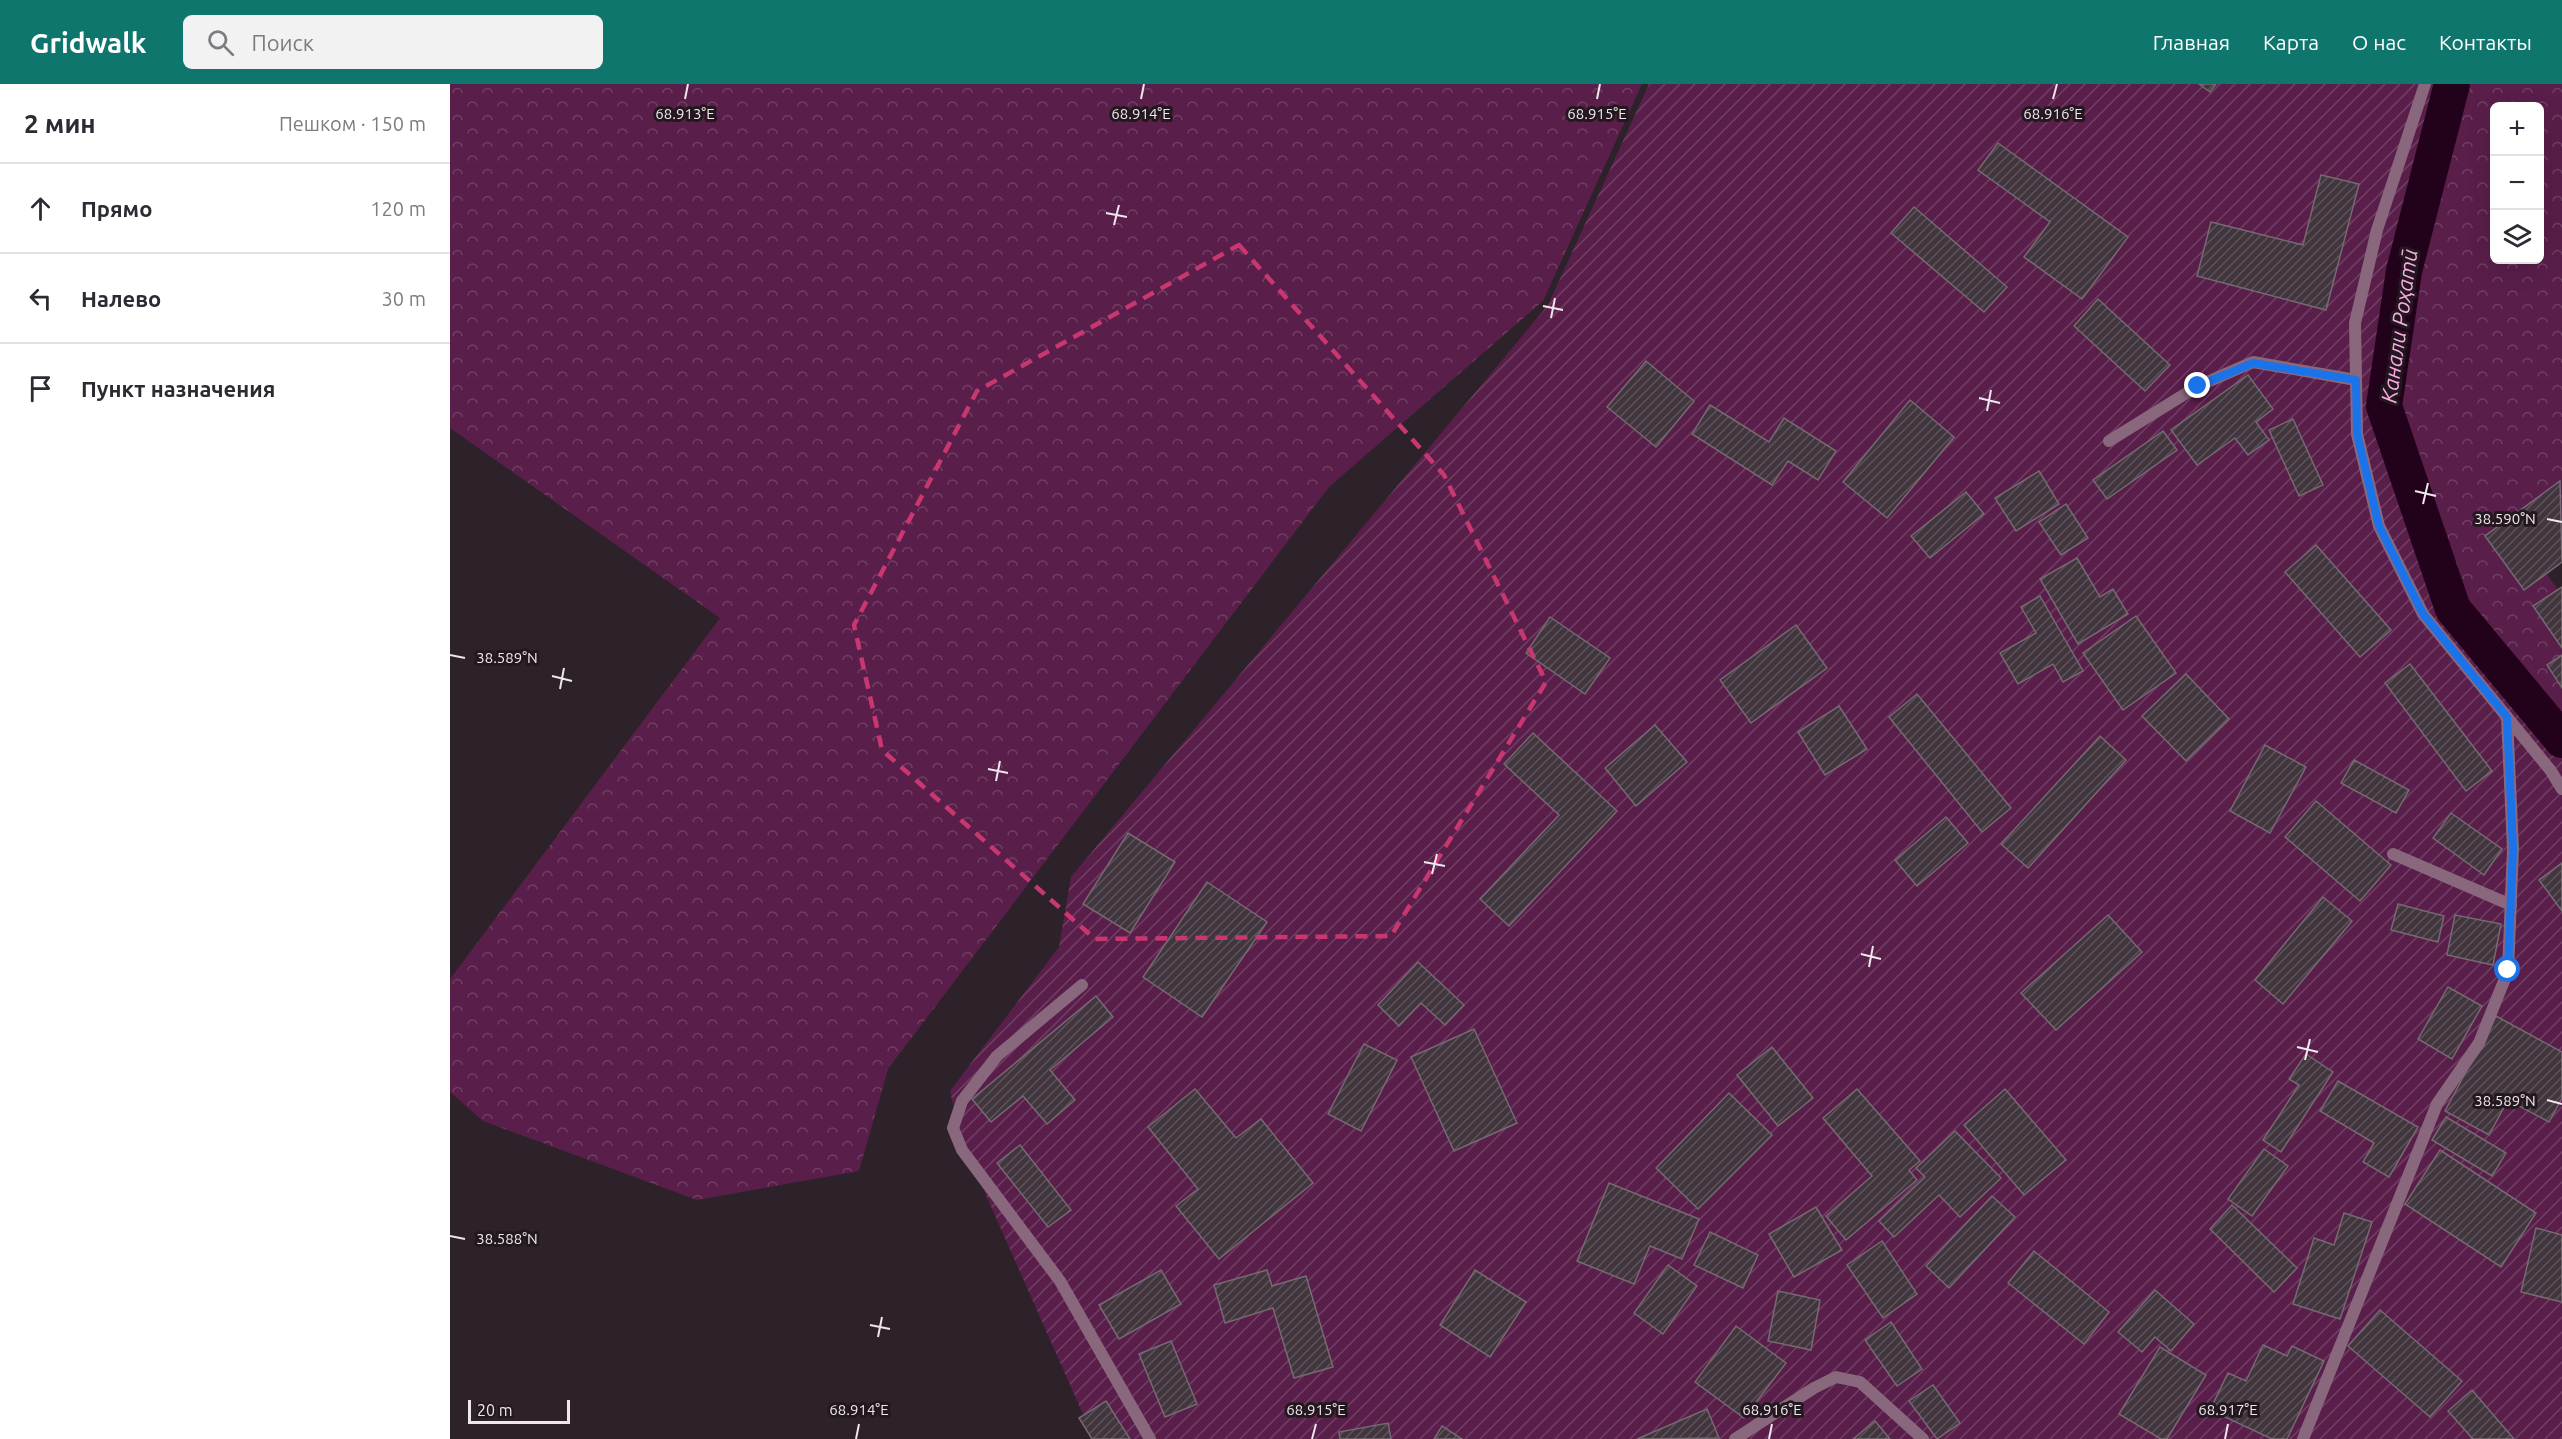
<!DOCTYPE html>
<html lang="ru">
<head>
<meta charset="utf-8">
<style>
	:root { --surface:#fff; --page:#f2f2f3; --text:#2b2b33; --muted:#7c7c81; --line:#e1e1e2; --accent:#0f766e }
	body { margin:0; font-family:Ubuntu,sans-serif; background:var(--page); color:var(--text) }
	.controls { position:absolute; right:18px; top:18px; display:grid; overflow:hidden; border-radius:9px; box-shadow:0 6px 24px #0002 }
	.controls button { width:54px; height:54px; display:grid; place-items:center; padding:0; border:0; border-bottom:2px solid var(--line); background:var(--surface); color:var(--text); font:30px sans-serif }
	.scale { position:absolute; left:18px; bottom:15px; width:102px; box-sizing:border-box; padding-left:6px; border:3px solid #efe7ec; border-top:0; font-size:16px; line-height:21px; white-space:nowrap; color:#efe7ec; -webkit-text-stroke:4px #23181f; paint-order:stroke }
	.stop { position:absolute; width:18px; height:18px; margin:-14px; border:4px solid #1a73e8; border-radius:50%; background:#fff }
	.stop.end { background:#1a73e8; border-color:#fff; box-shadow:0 2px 6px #0008 }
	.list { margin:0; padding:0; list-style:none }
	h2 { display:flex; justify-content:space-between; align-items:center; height:78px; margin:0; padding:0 24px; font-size:26px }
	h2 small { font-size:20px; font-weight:400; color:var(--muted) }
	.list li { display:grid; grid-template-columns:39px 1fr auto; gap:18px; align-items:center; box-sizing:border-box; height:90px; padding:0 24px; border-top:2px solid var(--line) }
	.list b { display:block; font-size:22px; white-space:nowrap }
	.list em { font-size:20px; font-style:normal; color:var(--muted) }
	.icon { flex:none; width:33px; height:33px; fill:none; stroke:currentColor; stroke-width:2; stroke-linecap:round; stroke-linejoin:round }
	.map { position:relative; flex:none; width:2112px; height:1355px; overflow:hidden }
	header { display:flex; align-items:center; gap:36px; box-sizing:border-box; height:84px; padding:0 30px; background:var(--accent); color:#fff }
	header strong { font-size:28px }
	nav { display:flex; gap:33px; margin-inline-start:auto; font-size:21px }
	.search { width:420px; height:54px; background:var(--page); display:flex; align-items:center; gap:15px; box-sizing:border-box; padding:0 21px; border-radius:9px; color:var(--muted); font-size:22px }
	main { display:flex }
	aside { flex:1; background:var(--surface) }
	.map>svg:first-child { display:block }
</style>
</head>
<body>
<header>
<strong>Gridwalk</strong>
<div class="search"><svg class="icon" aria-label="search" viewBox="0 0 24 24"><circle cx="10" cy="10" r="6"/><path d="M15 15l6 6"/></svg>Поиск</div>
<nav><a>Главная</a><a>Карта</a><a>О нас</a><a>Контакты</a></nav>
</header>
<main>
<aside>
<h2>2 мин<small>Пешком · 150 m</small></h2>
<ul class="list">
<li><svg class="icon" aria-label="ahead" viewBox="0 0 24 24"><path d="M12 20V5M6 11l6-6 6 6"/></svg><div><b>Прямо</b></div><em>120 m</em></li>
<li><svg class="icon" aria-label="left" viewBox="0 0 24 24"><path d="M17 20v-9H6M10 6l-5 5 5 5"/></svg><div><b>Налево</b></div><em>30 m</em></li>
<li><svg class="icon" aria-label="arrive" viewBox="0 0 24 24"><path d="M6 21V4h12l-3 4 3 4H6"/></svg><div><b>Пункт назначения</b></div></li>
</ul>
</aside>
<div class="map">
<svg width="2112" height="1355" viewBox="0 0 2112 1355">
	<defs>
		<pattern id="forest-crowns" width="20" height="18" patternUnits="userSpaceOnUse" patternTransform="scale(1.5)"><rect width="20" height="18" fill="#591e4a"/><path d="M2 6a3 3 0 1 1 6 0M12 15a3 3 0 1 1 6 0" fill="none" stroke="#713f64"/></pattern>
		<pattern id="garden-furrows" width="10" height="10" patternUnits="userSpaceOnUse" patternTransform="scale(1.5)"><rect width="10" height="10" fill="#591e4a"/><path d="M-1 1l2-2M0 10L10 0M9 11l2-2" fill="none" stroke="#713f64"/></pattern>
		<pattern id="building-hatch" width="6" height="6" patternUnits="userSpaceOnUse" patternTransform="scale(1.5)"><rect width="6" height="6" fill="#42363e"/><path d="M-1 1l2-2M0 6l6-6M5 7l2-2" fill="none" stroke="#5e535a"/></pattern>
	</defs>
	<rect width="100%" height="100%" fill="#2d2229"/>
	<g fill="url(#forest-crowns)" fill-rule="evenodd">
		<polygon points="0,0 1192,0 1093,217 879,403 438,985 409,1087 247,1116 33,1037 0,1008 0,895 270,534 0,344"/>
		<path d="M2002 0H2112V429L2074 459 2112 511V656L2003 525 1934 322 1954 187ZM2044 22H2090V176H2044Z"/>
	</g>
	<polygon fill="url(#garden-furrows)" points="1199,0 2002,0 1954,187 1934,322 2003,525 2112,656 2112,1355 644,1355 511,1055 500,1007 609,863 621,793 1098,221"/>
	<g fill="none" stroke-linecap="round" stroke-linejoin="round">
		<polyline stroke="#22021a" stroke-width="36" points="2002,0 1954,187 1934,322 2003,525 2112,656"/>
	</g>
	<g fill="url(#building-hatch)" stroke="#776972" stroke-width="1.5">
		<polygon points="1749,0 1766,0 1760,8"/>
		<polygon points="1548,59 1678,153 1632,215 1574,173 1600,138 1528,86"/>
		<polygon points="1871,91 1909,100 1876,226 1747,192 1761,138 1853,161"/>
		<polygon points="1464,123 1557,203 1534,228 1441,149"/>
		<polygon points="1648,215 1720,281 1695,307 1624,242"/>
		<polygon points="1196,277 1244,317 1206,363 1157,323"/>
		<polygon points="1798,291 1823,325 1806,338 1819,356 1798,371 1785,354 1747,381 1721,346"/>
		<polygon points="1460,316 1504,353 1437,434 1393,398"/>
		<polygon points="1260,321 1319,358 1334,334 1386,367 1368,396 1338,377 1322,401 1242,350"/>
		<polygon points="1843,335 1873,401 1849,412 1819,346"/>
		<polygon points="1713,347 1727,366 1657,415 1643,396"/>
		<polygon points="1589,387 1609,420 1566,447 1545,414"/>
		<polygon points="2110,397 2112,478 2074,506 2035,452"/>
		<polygon points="1516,408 1534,430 1480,474 1461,452"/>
		<polygon points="1616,420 1638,454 1611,471 1589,438"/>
		<polygon points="1866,461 1941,546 1910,573 1835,488"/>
		<polygon points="1627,474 1650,513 1663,505 1678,530 1628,560 1590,495"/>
		<polygon points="2112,503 2112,564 2083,522"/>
		<polygon points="1590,512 1633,587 1613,598 1603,580 1568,600 1550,569 1586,549 1571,523"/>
		<polygon points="1686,532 1726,589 1673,626 1633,569"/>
		<polygon points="1100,533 1160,574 1135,610 1076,569"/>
		<polygon points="1346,541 1377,584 1301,639 1270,596"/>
		<polygon points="2112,571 2112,604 2097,581"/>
		<polygon points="1960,580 2042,687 2016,707 1935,599"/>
		<polygon points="1736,590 1779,635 1736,677 1692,632"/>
		<polygon points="1467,610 1561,724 1532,748 1439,633"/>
		<polygon points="1389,622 1417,665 1375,691 1348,648"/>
		<polygon points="1205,641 1237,678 1186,722 1155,684"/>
		<polygon points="1083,649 1167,727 1059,842 1030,815 1109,731 1054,680"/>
		<polygon points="1650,652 1676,676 1578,784 1551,760"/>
		<polygon points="1815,661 1856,683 1820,749 1780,727"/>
		<polygon points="1904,676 1959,706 1946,729 1891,699"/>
		<polygon points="1866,717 1941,781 1910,817 1835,753"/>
		<polygon points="2001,729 2052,765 2034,791 1983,754"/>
		<polygon points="1496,733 1518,759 1467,802 1445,776"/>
		<polygon points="678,749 725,778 680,849 633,820"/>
		<polygon points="2112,779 2112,827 2089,796"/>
		<polygon points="757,798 817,838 752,933 693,893"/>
		<polygon points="1873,813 1902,837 1833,920 1805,896"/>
		<polygon points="1948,820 1994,832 1988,858 1941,846"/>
		<polygon points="1658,831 1692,868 1606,946 1571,909"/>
		<polygon points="2005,831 2051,840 2043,881 1997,871"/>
		<polygon points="968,878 1014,921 995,941 971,919 949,942 928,921"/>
		<polygon points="1998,903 2032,922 2002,975 1968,955"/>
		<polygon points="646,912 663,933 600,986 625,1016 597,1040 573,1012 541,1038 522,1015"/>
		<polygon points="2046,932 2112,968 2112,1014 2099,1038 2058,1016 2039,1051 1995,1027"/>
		<polygon points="1024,945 1067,1039 1004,1067 961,973"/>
		<polygon points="914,960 947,976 911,1047 878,1030"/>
		<polygon points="1322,963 1363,1014 1328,1042 1287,991"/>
		<polygon points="1856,970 1883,988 1831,1068 1813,1056 1849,1001 1839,995"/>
		<polygon points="1888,997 1968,1043 1939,1093 1913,1078 1924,1059 1870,1027"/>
		<polygon points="745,1005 786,1054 811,1035 863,1099 769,1175 726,1122 748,1105 698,1043"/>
		<polygon points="1407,1005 1470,1077 1459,1086 1467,1096 1396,1156 1376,1132 1422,1092 1373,1034"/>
		<polygon points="1555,1005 1616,1076 1574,1111 1514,1041"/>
		<polygon points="1279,1009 1322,1051 1248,1125 1206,1084"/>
		<polygon points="1996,1033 2056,1069 2042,1092 1982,1056"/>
		<polygon points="1505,1047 1551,1094 1510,1133 1489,1111 1444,1153 1429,1137 1475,1093 1466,1084"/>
		<polygon points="570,1061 621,1126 598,1143 547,1079"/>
		<polygon points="1814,1065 1838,1082 1802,1132 1778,1115"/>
		<polygon points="1990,1066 2086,1129 2051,1183 1955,1120"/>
		<polygon points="1159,1099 1249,1135 1232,1175 1200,1162 1184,1200 1127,1177"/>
		<polygon points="1542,1112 1565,1133 1499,1204 1476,1182"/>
		<polygon points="1782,1121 1847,1184 1824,1208 1760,1145"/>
		<polygon points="1366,1123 1392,1166 1344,1193 1319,1150"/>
		<polygon points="1894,1129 1922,1138 1890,1235 1843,1220 1864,1154 1884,1161"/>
		<polygon points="2086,1144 2112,1151 2112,1218 2071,1208"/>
		<polygon points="1260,1148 1308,1171 1293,1204 1244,1181"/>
		<polygon points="1432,1157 1467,1210 1433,1234 1397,1181"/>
		<polygon points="1584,1167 1659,1228 1634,1260 1558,1199"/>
		<polygon points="1218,1181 1247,1202 1213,1250 1184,1229"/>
		<polygon points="711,1186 731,1220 669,1255 649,1221"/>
		<polygon points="817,1186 822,1202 856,1192 883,1283 844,1294 823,1224 775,1239 764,1201"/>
		<polygon points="1025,1186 1076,1218 1040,1273 990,1241"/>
		<polygon points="1705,1206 1744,1240 1721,1267 1705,1253 1692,1268 1668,1248"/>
		<polygon points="1328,1207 1370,1216 1361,1266 1318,1257"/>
		<polygon points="1930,1226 2012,1297 1980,1333 1898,1262"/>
		<polygon points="1441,1238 1472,1285 1447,1302 1415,1256"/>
		<polygon points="1286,1242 1336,1279 1294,1334 1245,1298"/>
		<polygon points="721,1257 747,1320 715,1333 689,1270"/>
		<polygon points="1813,1261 1837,1272 1842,1262 1874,1277 1837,1355 1822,1355 1760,1326 1778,1289 1796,1297"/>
		<polygon points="1710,1263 1756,1291 1717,1355 1711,1355 1669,1330"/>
		<polygon points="1483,1301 1510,1339 1487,1355 1459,1317"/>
		<polygon points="2022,1306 2064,1355 2023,1355 1998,1327"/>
		<polygon points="656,1317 680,1355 642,1355 629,1334"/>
		<polygon points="1257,1325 1269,1354 1187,1355"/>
		<polygon points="1425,1337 1440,1355 1403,1355"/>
		<polygon points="938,1339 941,1355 890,1355 889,1348"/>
		<polygon points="992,1342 1012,1355 984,1355"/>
	</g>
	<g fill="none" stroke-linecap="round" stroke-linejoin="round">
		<g stroke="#89687e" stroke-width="12">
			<polyline points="1659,357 1748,302 1803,278 1906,296"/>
			<polyline points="1943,770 2061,821"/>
			<polyline points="632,901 547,972 512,1017 503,1044 512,1066 610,1197 700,1355"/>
			<polyline points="1285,1355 1364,1304 1386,1293 1410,1298 1473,1355"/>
			<polyline points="1853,1355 1987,1020 2029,959 2058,887 2063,765 2057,633"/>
		</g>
		<polyline stroke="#89687e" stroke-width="12" points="1975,0 1927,146 1905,239 1907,350 1929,442 1973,530 2101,687 2112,705"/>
	</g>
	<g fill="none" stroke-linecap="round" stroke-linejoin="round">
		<polyline stroke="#1a73e8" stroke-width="8" points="1748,302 1803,279 1906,296 1907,350 1929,442 1973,530 2057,633 2063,765 2058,886"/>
	</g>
	<path fill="none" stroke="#c93771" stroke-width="4.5" stroke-dasharray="12 8" stroke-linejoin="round" d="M789 161 994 391 1096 598 941 852 645 855 432 666 404 541 527 307Z"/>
	<path fill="none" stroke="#efe7ec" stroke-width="2" d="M235 15 238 0M691 15 694 0M1147 15 1150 0M1603 15 1607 0M656 129 677 133M664 141 669 121M1093 222 1113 226M1101 234 1105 214M1529 314 1550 319M1537 327 1541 306M1965 407 1986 412M1973 420 1978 399M2097 435 2112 438M0 571 15 574M102 592 122 597M110 605 114 584M538 685 558 689M546 697 550 677M974 778 995 782M982 790 987 770M1411 870 1431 875M1419 883 1423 862M1847 963 1868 968M1855 976 1860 955M2097 1016 2112 1020M0 1152 15 1155M420 1241 440 1245M428 1253 432 1233M406 1355 409 1340M862 1355 866 1340M1319 1355 1322 1340M1775 1355 1778 1340"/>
	<g text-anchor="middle" stroke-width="6" stroke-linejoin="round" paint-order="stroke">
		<g font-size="22" font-style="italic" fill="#fbabe3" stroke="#23181f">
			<text transform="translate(1949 242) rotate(-82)" y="8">Канали Роҳатӣ</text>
		</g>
	</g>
	<g font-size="15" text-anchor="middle" fill="#efe7ec" stroke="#23181f" stroke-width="6" stroke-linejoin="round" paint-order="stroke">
		<text x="235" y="35">68.913°E</text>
		<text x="691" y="35">68.914°E</text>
		<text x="1147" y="35">68.915°E</text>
		<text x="1603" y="35">68.916°E</text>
		<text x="2055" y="440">38.590°N</text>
		<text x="57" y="579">38.589°N</text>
		<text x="2055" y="1022">38.589°N</text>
		<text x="57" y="1160">38.588°N</text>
		<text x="409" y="1331">68.914°E</text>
		<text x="866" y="1331">68.915°E</text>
		<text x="1322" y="1331">68.916°E</text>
		<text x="1778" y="1331">68.917°E</text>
	</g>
</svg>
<div class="controls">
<button>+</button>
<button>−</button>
<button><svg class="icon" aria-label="layers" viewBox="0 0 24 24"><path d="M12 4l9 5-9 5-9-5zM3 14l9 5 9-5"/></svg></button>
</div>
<div class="scale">20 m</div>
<div class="stop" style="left:2058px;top:886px"></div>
<div class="stop end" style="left:1748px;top:302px"></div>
</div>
</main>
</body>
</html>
